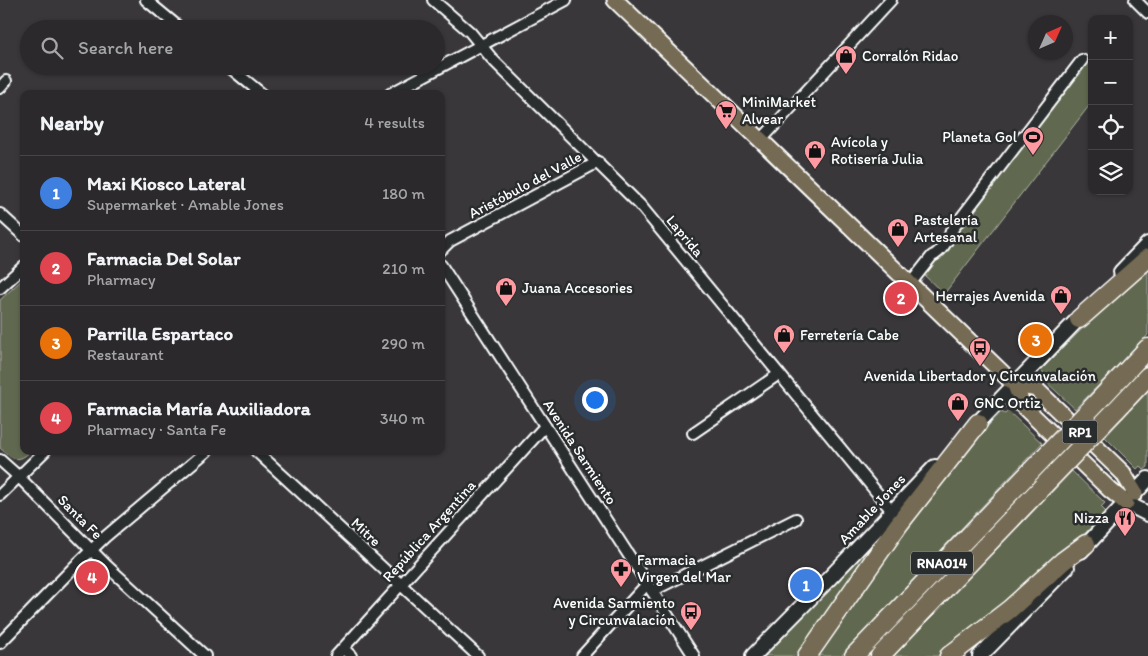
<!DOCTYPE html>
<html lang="en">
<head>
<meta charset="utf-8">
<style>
	:root { --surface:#2b292c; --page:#333134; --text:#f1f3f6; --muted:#a6a6a9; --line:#474548; --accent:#ff9aa2 }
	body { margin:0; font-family:Itim,sans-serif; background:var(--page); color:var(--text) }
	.controls { position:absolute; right:15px; top:15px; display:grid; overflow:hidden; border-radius:10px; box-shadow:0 1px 4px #0004 }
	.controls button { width:45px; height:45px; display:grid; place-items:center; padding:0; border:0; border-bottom:1px solid var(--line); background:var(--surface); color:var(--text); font:25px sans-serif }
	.compass { position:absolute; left:1028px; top:15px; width:45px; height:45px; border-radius:50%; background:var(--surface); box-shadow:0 1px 4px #0004; rotate:45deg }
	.you { position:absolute; left:594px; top:399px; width:18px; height:18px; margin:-12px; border:4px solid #fff; border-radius:50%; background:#1a73e8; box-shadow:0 0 0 8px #1a73e833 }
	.badge { display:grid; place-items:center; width:32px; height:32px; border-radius:50%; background:var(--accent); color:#fff; font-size:16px; font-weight:700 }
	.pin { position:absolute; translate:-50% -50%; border:2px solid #fff; box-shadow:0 1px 5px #0006 }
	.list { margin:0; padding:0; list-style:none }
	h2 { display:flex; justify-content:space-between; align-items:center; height:65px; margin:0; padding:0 20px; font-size:21px }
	h2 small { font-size:16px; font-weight:400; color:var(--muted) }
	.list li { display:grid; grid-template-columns:32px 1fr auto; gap:15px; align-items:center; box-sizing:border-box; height:75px; padding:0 20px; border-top:1px solid var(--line) }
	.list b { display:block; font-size:19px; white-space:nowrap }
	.list p { margin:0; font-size:16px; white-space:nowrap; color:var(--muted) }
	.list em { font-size:16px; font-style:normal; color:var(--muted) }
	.icon { flex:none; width:28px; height:28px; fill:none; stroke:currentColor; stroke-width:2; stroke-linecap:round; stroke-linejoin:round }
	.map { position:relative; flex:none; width:1148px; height:656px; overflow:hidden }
	.search { position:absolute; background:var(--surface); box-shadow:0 1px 4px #0004; left:20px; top:20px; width:425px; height:55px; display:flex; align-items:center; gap:12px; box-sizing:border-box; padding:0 18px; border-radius:28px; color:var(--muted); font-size:19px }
	.panel { position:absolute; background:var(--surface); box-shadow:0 1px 4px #0004; left:20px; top:90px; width:425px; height:365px; border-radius:10px }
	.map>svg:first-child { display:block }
</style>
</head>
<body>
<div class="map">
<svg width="1148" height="656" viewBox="0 0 1148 656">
	<rect width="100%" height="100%" fill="#39373a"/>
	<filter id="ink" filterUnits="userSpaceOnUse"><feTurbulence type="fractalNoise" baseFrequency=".02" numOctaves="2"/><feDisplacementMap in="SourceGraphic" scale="10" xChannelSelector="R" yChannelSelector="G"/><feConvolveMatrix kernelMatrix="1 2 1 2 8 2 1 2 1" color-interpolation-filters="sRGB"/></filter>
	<g filter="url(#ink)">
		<g fill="#61694f" stroke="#b0b4a7">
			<polygon points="1092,56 1092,102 944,294 924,275"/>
			<polygon points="1148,263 1148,335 1075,409 1041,377 1044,373 1041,370"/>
			<path d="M24 278V451H31C17 464 12 459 0 448V300Z"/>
			<polygon points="1148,391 1148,467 1144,470 1140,466 1137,469 1105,437"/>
			<polygon points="1008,411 1042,443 841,656 813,656 953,464 1001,412 1005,414"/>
			<polygon points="1072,471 1105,503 1101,507 1106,512 1063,556 944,656 894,656"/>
			<polygon points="916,493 799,656 764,656"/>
		</g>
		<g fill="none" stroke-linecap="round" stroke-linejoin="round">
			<g stroke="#fff" stroke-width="14">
				<g id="street">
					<polyline points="146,0 181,29"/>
					<polyline points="433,0 470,32 493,60 640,205 892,511"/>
					<polyline points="1135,0 1148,13"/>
					<polyline points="228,66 262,94"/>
					<polyline points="0,88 6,81"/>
					<polyline points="390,94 566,0"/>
					<polyline points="761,140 891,0"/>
					<polyline points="0,214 24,236"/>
					<polyline points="441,250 450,241 598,162"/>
					<polyline points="441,265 694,656"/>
					<path d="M910 284 932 256C940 253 949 240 951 231L1082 60"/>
					<polyline points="0,288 24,266"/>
					<polyline points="693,433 779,374"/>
					<polyline points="256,451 478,656"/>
					<polyline points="0,460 19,477 107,566 205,656"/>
					<polyline points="0,495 45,451"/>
					<polyline points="652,591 796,519"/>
					<polyline points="0,643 76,565 105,537 207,451"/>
					<polyline points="343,648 351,656"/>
					<polyline points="336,656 545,426"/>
					<polyline points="582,656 647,584"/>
				</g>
			</g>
			<g stroke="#fff" stroke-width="18">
				<g id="secondary">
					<polyline points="1121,272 1148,244"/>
					<polyline points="971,430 1085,312"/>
					<polyline points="1126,503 1148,514"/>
					<polyline points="1081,551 1148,479"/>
					<polyline points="753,656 821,587 935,467"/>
					<polyline points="980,656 1067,567"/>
				</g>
			</g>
			<g stroke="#fff" stroke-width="19">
				<g id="primary">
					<polyline points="615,0 1015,385 1023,406 1110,490 1126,503"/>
					<polyline points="1015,385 1036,389 1123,473 1135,493"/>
				</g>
			</g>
			<g stroke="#fff" stroke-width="21">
				<g id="highway">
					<polyline points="1079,319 1148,258"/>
					<polyline points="1102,397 1148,348"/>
					<polyline points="1116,410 1148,376"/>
					<polyline points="807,656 899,524 978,423"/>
					<polyline points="854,656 1031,471"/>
					<polyline points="880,656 1045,484"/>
					<polyline points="949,656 1010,609 1063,561 1086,544"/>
				</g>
			</g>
			<use href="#street" stroke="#2a2d2e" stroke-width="10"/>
			<use href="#secondary" stroke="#2a2d2e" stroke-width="14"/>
			<use href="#primary" stroke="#756b52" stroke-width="15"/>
			<use href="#highway" stroke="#756b52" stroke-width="18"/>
			<g stroke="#fff" stroke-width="21" stroke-linecap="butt">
				<g id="highway-bridge">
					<polyline points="1031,471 1102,397"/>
					<polyline points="1045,484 1116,410"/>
				</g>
			</g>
			<use href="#highway-bridge" stroke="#756b52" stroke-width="18"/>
		</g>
	</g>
	<defs>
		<g id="shop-pin" transform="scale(1.125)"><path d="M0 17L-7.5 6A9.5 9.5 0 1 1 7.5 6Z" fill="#ff9aa2" stroke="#2a2d2e"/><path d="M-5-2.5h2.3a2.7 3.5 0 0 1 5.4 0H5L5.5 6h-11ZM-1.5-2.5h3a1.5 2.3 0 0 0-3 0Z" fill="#111"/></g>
		<g id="supermarket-pin" transform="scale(1.125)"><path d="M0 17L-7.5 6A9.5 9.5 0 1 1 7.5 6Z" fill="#ff9aa2" stroke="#2a2d2e"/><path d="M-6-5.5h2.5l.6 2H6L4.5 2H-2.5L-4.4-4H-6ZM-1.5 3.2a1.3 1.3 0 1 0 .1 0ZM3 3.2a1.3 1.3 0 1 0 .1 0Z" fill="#111"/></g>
		<g id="stadium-pin" transform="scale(1.125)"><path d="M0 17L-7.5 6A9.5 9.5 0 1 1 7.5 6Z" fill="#ff9aa2" stroke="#2a2d2e"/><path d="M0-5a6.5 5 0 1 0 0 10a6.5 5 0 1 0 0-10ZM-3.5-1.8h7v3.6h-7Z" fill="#111"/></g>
		<g id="bus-pin" transform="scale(1.125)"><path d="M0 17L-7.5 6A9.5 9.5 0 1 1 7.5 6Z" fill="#ff9aa2" stroke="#2a2d2e"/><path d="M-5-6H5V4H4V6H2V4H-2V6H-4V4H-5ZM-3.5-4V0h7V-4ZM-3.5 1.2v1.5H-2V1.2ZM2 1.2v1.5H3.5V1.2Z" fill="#111"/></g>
		<g id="restaurant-pin" transform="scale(1.125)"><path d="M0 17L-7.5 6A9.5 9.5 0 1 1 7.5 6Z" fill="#ff9aa2" stroke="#2a2d2e"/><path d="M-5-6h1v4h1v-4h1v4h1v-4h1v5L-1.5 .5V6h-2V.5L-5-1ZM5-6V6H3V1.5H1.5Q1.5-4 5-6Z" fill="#111"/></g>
		<g id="pharmacy-pin" transform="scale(1.125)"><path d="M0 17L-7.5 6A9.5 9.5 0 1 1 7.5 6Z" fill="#ff9aa2" stroke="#2a2d2e"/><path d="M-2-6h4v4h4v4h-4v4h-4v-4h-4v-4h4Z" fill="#111"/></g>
	</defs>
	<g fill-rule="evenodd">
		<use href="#shop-pin" x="846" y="56"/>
		<use href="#supermarket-pin" x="726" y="111"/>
		<use href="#stadium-pin" x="1033" y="137"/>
		<use href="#shop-pin" x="815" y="151"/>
		<use href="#shop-pin" x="898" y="229"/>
		<use href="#shop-pin" x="506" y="288"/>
		<use href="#shop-pin" x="1061" y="296"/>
		<use href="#shop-pin" x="784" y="335"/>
		<use href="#bus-pin" x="980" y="348"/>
		<use href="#shop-pin" x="958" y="403"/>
		<use href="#restaurant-pin" x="1125" y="518"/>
		<use href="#pharmacy-pin" x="621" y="569"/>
		<use href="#bus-pin" x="691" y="612"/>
	</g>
	<g text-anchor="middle" stroke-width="5" stroke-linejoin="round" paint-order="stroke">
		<g fill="#2a2d2e" stroke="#bfc0c0" stroke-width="1">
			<rect x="1062.5" y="420.5" width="35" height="23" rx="4"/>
			<rect x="911" y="551.5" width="62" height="23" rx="4"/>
		</g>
		<g font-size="14" font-weight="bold" fill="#fff">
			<text x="1080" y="437">RP1</text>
			<text x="942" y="568">RNA014</text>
		</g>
		<g font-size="15" fill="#fff" stroke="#2a2d2e" text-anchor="start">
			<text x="862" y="61">Corralón Ridao</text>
			<text x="742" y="107">MiniMarket<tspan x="742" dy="17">Alvear</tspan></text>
			<text x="1017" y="142" text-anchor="end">Planeta Gol</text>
			<text x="831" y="147">Avícola y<tspan x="831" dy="17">Rotisería Julia</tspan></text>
			<text x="914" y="225">Pastelería<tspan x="914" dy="17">Artesanal</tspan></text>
			<text x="522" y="293">Juana Accesories</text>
			<text x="1045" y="301" text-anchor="end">Herrajes Avenida</text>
			<text x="800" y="340">Ferretería Cabe</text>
			<text x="980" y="381" text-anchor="middle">Avenida Libertador y Circunvalación</text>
			<text x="974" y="408">GNC Ortiz</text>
			<text x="1109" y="523" text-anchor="end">Nizza</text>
			<text x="637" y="565">Farmacia<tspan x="637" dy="17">Virgen del Mar</tspan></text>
			<text x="675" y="608" text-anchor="end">Avenida Sarmiento<tspan x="675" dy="17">y Circunvalación</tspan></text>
		</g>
		<g font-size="15" fill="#fff" stroke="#2a2d2e">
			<text transform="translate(525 185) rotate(-28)" y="5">Aristóbulo del Valle</text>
			<text transform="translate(685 236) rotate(50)" y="5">Laprida</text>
			<text transform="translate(580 452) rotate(57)" y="5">Avenida Sarmiento</text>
			<text transform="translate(872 509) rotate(-47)" y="5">Amable Jones</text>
			<text transform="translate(80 517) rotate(45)" y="5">Santa Fe</text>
			<text transform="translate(429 531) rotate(-48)" y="5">República Argentina</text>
			<text transform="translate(366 532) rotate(43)" y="5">Mitre</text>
		</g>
	</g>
</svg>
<div class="controls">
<button>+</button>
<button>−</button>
<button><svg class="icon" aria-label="locate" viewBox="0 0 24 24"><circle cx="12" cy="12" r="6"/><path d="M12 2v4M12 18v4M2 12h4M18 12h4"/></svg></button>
<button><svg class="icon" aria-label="layers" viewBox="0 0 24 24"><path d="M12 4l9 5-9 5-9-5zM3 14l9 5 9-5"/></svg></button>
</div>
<svg class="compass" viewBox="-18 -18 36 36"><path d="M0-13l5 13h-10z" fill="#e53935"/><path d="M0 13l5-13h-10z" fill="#a6a6a9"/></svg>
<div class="you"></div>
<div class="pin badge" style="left:806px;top:585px;background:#3f7fe0">1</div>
<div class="pin badge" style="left:901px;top:298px;background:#e0444e">2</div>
<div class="pin badge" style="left:1036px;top:340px;background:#e8710a">3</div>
<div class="pin badge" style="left:92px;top:577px;background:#e0444e">4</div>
<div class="search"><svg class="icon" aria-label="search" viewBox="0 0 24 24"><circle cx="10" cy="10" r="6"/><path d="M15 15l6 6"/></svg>Search here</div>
<section class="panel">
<h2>Nearby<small>4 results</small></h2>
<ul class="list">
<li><span class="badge" style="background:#3f7fe0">1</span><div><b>Maxi Kiosco Lateral</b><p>Supermarket · Amable Jones</p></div><em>180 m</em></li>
<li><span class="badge" style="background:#e0444e">2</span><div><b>Farmacia Del Solar</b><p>Pharmacy</p></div><em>210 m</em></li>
<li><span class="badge" style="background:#e8710a">3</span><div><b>Parrilla Espartaco</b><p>Restaurant</p></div><em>290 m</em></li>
<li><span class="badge" style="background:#e0444e">4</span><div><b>Farmacia María Auxiliadora</b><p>Pharmacy · Santa Fe</p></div><em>340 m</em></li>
</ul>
</section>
</div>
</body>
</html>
